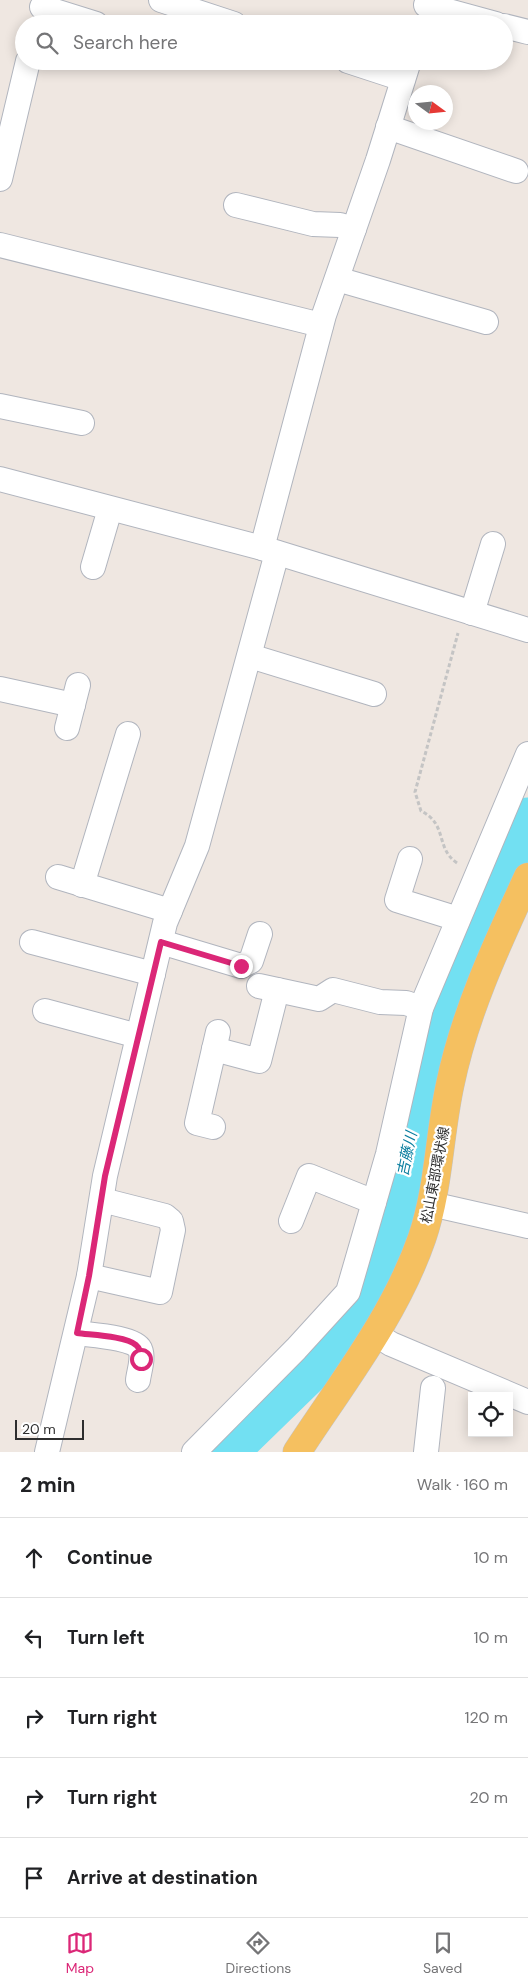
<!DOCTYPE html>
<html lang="en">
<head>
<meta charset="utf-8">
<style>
	:root { --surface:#fff; --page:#f2f2f2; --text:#202124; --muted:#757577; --line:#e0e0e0; --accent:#db2777 }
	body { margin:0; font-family:"DM Sans","Noto Sans JP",sans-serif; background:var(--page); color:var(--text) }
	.controls { position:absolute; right:15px; bottom:15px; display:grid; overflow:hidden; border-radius:0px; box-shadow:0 2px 12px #0003 }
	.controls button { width:45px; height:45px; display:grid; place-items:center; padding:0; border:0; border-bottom:1px solid var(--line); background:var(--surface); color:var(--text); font:25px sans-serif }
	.compass { position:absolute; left:408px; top:85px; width:45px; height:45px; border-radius:50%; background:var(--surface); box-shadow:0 2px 12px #0003; rotate:105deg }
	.scale { position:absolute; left:15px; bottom:12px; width:69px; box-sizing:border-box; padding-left:5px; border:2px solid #2e2e2e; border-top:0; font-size:14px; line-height:18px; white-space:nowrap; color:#2e2e2e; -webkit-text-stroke:4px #fff; paint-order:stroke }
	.stop { position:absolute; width:15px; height:15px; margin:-11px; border:4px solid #db2777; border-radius:50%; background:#fff }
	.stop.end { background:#db2777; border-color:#fff; box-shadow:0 1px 5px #0008 }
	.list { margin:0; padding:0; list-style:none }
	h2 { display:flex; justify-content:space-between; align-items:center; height:65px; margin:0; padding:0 20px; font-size:21px }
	h2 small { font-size:16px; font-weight:400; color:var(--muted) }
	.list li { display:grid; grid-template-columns:32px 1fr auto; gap:15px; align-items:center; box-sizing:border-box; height:80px; padding:0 20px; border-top:1px solid var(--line) }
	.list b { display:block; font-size:19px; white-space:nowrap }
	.list em { font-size:16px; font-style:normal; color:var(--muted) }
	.icon { flex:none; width:28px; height:28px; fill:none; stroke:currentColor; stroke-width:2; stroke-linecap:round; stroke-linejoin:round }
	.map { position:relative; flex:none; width:528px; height:1452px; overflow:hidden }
	.search { position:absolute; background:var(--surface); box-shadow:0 2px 12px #0003; left:15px; right:15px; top:15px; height:55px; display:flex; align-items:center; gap:12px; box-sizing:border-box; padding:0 18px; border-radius:28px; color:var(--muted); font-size:19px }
	.sheet { height:465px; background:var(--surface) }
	nav { display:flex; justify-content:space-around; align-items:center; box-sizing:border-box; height:70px; border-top:1px solid var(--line); background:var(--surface); font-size:14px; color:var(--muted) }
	nav a { display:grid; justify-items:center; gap:2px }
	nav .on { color:var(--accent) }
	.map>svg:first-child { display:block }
</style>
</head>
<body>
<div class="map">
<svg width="528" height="1452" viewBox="0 0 528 1452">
	<rect width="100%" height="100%" fill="#efe7e1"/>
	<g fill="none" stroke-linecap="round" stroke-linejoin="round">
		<polyline stroke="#72e0f2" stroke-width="41" points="228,1452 342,1341 365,1307 377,1280 398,1198 435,1025 528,818"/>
		<g stroke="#b1b5be" stroke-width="26">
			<g id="minor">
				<polyline points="161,0 234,24"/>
				<polyline points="426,5 496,24"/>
				<polyline points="42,7 96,24"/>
				<polyline points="504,26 528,32"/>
				<polyline points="348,61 403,79"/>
				<polyline points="388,127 516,171"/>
				<polyline points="0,179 28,61"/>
				<polyline points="236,205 313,224 340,225 354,229"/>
				<polyline points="0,245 321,325"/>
				<polyline points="337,279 486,322"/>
				<polyline points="0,406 82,423"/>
				<polyline points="0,479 262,548 528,630"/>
				<polyline points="262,548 324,315 378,160 409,61"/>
				<polyline points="93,567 110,509"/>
				<polyline points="472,613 493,544"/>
				<polyline points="250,656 374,694"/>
				<polyline points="0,689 73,705"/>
				<polyline points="67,728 78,685"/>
				<polyline points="410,859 397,900 458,919"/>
				<polyline points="58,877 170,911"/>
				<polyline points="82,885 128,734"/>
				<polyline points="32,942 153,974"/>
				<polyline points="161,942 241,966 251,961 260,934"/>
				<polyline points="259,986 319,999 333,990 380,1002 406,1003 421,1008"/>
				<polyline points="45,1011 138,1036"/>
				<polyline points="214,1049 259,1061 277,990"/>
				<polyline points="213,1127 197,1123 218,1032"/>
				<polyline points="431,1204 528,1226"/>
				<polyline points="291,1221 309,1176 374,1202"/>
				<polyline points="89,1276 160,1292 173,1230 171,1221 165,1216 102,1200"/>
				<path d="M77 1333C90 1335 134 1337 140 1349 144 1358 139 1371 138 1380"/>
				<polyline points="375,1334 391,1344 528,1402"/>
				<polyline points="47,1452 89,1276 105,1176 165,923 197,846 277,553"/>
				<polyline points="194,1452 296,1349 348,1292 388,1154 421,1008 528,754"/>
				<polyline points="426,1452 433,1388"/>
			</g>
		</g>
		<g stroke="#c4c4c4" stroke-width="29">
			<path id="primary" d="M297 1452C342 1383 395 1316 422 1238 439 1188 439 1136 450 1085 465 1012 497 944 528 877"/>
		</g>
		<path stroke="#c4c4c4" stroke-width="3" stroke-dasharray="4 2.5" stroke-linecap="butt" d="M457 863C435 848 448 824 421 811L415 792 458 633"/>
		<use href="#minor" stroke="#fff" stroke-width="24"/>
		<use href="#primary" stroke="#f5c060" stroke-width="28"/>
	</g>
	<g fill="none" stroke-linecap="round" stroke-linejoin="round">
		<path stroke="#db2777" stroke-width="6" d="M141 1359C141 1354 141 1349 136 1345 126 1336 91 1335 77 1333L89 1276 105 1176 161 942 241 966"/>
	</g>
	<g text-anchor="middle" stroke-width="4.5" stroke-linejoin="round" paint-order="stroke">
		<g font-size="14" fill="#2e2e2e" stroke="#fff">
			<text transform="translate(435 1175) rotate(-79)" y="5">松山東部環状線</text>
		</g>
		<g font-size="15" font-style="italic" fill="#0a7e9f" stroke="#fff">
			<text transform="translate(407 1154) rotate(-78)" y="5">吉藤川</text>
		</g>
	</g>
</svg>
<div class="controls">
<button><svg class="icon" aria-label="locate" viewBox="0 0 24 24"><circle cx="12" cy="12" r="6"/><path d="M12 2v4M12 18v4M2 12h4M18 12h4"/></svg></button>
</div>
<svg class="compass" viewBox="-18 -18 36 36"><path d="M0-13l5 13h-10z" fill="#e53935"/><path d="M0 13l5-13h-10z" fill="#757577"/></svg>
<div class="scale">20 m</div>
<div class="stop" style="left:141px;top:1359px"></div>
<div class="stop end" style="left:241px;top:966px"></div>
<div class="search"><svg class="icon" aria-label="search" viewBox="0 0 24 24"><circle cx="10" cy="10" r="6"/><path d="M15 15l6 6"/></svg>Search here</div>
</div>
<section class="sheet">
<h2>2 min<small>Walk · 160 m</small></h2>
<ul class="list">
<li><svg class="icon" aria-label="ahead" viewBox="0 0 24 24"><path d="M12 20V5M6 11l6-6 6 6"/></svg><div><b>Continue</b></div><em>10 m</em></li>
<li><svg class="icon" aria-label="left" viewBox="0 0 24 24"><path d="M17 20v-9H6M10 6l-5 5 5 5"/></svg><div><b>Turn left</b></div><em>10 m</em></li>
<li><svg class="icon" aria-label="right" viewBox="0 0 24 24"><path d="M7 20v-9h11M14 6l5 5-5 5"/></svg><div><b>Turn right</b></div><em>120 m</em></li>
<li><svg class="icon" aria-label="right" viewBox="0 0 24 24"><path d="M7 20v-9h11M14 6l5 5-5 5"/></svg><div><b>Turn right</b></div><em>20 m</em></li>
<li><svg class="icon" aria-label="arrive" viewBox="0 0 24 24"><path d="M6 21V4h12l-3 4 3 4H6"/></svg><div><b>Arrive at destination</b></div></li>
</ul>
</section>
<nav>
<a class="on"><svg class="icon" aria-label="map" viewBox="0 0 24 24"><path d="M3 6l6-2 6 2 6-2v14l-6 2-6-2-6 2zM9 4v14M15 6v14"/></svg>Map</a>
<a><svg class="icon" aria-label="directions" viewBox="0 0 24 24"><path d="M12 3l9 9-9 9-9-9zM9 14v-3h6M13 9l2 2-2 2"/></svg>Directions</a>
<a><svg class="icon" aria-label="saved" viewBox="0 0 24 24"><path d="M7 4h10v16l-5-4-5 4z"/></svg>Saved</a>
</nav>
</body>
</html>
